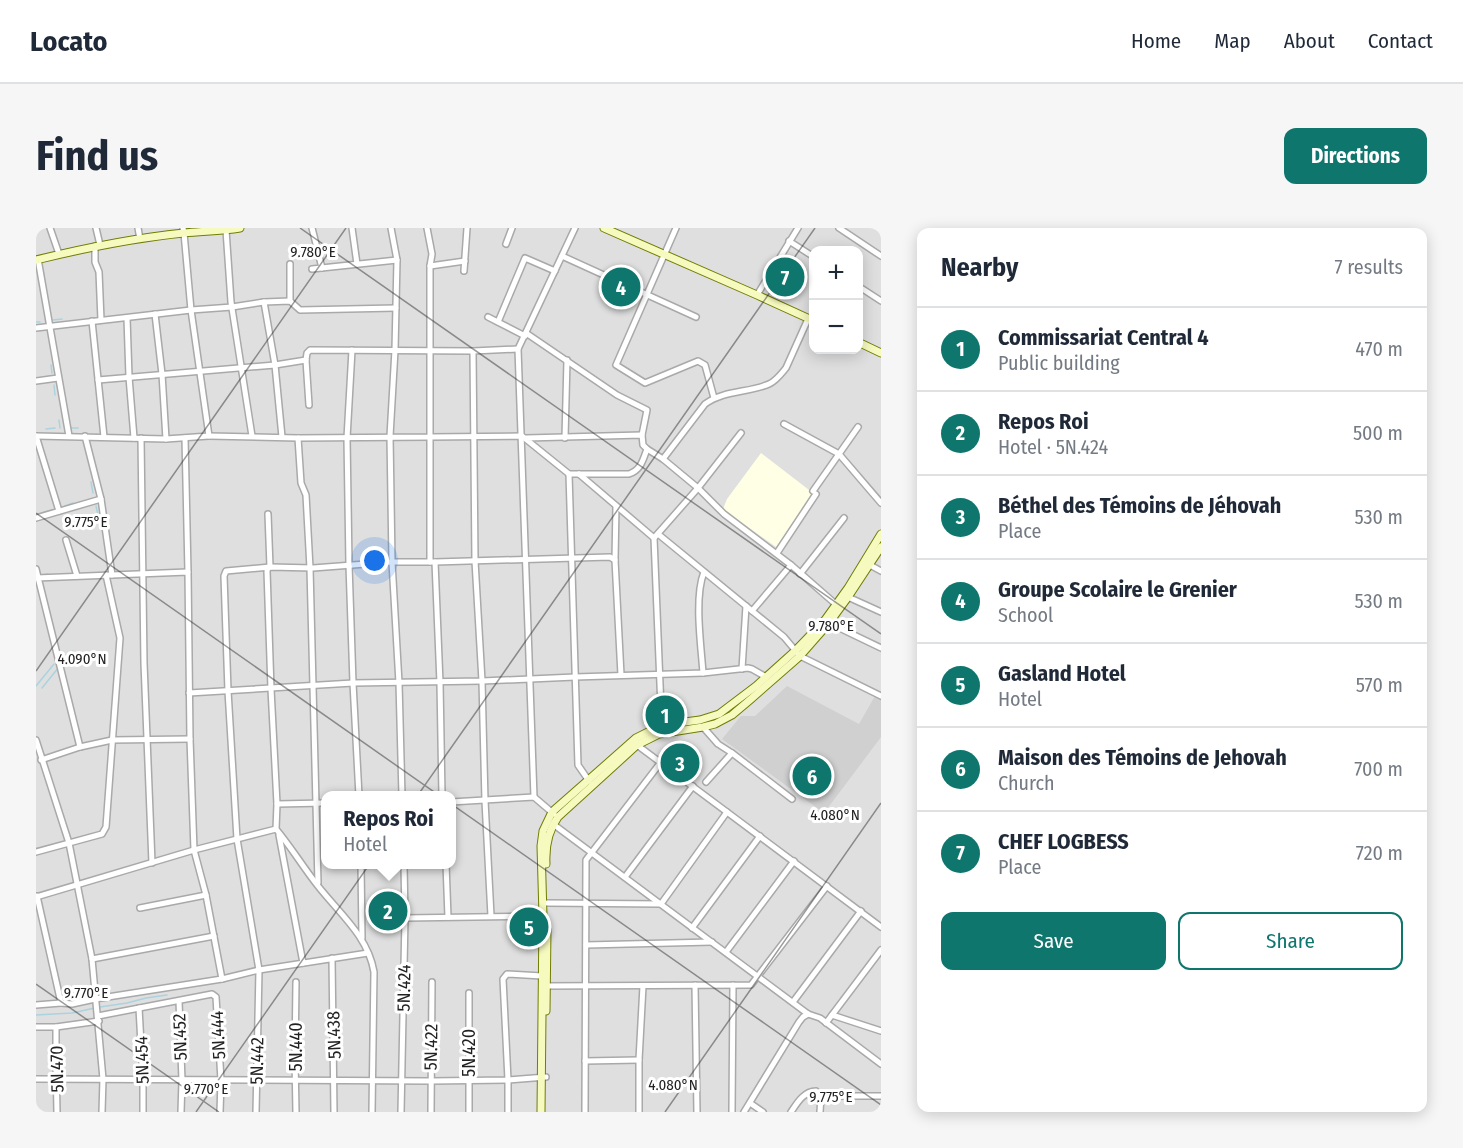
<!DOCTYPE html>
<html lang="en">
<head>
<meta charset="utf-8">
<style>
	:root { --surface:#fff; --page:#f6f6f7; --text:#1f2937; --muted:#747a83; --line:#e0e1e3; --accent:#0f766e }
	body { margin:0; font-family:"Fira Sans Condensed",sans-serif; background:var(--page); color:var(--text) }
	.controls { position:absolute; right:18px; top:18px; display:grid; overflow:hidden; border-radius:12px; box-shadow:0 3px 15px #0003 }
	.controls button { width:54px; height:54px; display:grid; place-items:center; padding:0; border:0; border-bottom:2px solid var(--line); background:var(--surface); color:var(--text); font:30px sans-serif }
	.you { position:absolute; left:339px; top:333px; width:21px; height:21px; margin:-15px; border:4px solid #fff; border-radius:50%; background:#1a73e8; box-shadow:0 0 0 9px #1a73e833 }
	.badge { display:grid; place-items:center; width:39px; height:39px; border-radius:50%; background:var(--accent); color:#fff; font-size:20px; font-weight:700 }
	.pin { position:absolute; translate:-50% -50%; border:3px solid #fff; box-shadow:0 2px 6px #0006 }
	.popup { position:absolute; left:285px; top:563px; width:135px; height:78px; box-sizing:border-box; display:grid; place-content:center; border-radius:12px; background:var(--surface); filter:drop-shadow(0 2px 4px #0005); font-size:20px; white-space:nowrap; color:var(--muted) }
	.popup b { font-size:22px; color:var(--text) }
	.popup::after { content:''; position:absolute; left:50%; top:100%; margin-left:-12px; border:12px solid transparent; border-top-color:var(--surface) }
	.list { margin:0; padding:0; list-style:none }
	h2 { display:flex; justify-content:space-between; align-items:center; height:78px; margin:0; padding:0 24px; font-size:26px }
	h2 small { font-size:20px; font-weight:400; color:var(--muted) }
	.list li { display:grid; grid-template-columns:39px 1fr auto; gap:18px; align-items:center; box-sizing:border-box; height:84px; padding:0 24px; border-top:2px solid var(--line) }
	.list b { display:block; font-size:22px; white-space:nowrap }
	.list p { margin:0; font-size:20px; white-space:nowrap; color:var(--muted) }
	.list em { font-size:20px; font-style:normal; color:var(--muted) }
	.actions { display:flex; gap:12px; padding:18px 24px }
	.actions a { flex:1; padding:14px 0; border:2px solid var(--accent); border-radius:12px; text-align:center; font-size:21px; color:var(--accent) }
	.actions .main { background:var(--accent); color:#fff }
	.map { position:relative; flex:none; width:845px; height:884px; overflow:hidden; border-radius:12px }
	header { display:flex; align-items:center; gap:36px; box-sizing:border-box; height:84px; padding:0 30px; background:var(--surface); border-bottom:2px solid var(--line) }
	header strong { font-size:28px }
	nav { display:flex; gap:33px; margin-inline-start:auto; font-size:21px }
	.intro { display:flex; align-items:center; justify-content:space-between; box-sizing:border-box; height:144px; padding:0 36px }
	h1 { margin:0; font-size:42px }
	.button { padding:15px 27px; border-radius:12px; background:var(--accent); color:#fff; font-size:21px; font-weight:700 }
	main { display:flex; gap:36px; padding:0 36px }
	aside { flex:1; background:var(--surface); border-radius:12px; box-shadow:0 3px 15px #0003 }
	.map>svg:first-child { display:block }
</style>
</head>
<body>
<header>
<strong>Locato</strong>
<nav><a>Home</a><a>Map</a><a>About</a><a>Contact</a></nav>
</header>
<div class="intro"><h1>Find us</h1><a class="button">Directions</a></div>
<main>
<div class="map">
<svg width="845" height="884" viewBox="0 0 845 884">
	<rect width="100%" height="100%" fill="#f2efe9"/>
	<path fill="#e0dfdf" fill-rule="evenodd" d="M0 0H845V884H0ZM778 22H822V122H778ZM289 568H415V636H289Z"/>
	<polygon fill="#ffffe5" points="725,225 777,265 740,319 687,281 691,271"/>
	<polygon fill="#d0d0d0" points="751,458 823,496 839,468 845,471 845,509 788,585 686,511 705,488 719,488"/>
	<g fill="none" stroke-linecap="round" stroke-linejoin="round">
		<g stroke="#aad3df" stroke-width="1.5">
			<polyline points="17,92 26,91"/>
			<polyline points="0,94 4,94"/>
			<polyline points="15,137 16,145"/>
			<polyline points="8,149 16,148"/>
			<polyline points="18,157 19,167"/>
			<polyline points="23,192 24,200"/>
			<polyline points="33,200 42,200"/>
			<polyline points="10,201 19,200"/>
			<polyline points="55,254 57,265"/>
			<polyline points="29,278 37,275"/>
			<polyline points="60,278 62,287"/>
			<polyline points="8,284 16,282"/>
			<polyline points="5,347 12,346"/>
			<polyline points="26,436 37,423"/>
			<polyline points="0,458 18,436"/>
			<polyline points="6,460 23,439"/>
			<polyline points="64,779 91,775 110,770 131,767"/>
			<polyline points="0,787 36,785 59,780"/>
		</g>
		<g stroke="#a9a9a9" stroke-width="8">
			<g id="street">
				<polyline points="14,0 23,26"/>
				<polyline points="60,0 64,17"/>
				<polyline points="102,0 104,11"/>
				<polyline points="276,0 286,40"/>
				<polyline points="316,0 321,36"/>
				<polyline points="355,0 361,32 359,122 354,208 356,334 363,455 366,568"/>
				<polyline points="640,0 580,137 609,155 662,133 669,137 678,170"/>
				<polyline points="803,0 845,28"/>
				<polyline points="190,2 195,74 216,208"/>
				<polyline points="753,13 778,29"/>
				<polyline points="470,16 476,0"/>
				<polyline points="59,18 59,34 63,44 65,92"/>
				<polyline points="526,28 660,89"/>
				<polyline points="2,31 33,208"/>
				<polyline points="254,36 254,73"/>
				<polyline points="394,38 429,33"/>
				<polyline points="276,41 361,32"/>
				<polyline points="428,43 431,0"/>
				<polyline points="822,58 845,73"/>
				<polyline points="721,67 762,0"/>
				<polyline points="228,74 239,137 246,209"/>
				<polyline points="119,86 126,146 130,211"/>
				<polyline points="452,89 489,108"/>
				<polyline points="91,90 93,149 98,210"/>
				<polyline points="56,93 68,209"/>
				<polyline points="462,94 489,30 519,43"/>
				<polyline points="0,100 155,82 196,79 228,74 254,73 264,82 360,80"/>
				<polyline points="490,105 581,167 611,182 606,207"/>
				<polyline points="316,122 311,210 313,337 317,455 323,568"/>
				<polyline points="437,123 439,333 446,453 449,573 455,688"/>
				<polyline points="62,152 239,137 270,132"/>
				<polyline points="0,153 22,150"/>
				<polyline points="273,177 270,132 271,125 274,122 437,123 482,121"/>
				<polyline points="748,196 803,226 845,275"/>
				<polyline points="0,208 130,211 173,208 155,82 148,5 147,0"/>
				<polyline points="0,208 23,283"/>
				<polyline points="49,208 65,271 76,347"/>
				<polyline points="173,208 262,210 394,209 394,38 396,26 391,0"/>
				<polyline points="105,210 108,435 116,635"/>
				<polyline points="149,210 152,344"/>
				<polyline points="262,210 265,255 270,267 274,340 282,655"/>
				<polyline points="529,210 531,132"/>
				<polyline points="611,221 627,231 662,260 688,286 755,337 803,379"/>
				<path d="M627 231 669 176C688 162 712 165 733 156 740 153 745 146 750 140L772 91"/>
				<polyline points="533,246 542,537 553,553"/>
				<polyline points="543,246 618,310"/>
				<polyline points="777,263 822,199"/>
				<polyline points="580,278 579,332 585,447"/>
				<polyline points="232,286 234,339"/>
				<polyline points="0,290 65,271"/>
				<polyline points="622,306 748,409 764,428 845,468"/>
				<polyline points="30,312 41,348"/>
				<polyline points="741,325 780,266"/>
				<path d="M394 334V209L486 208 533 246H593C605 242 607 232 611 221L607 217 606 207 490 210"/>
				<polyline points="399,334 574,329 579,332"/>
				<polyline points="834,337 845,343"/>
				<path d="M232 340 231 343 235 461 241 576 240 601C255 619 267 639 282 658 303 685 332 708 338 744L336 884"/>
				<polyline points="0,341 44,519"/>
				<polyline points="764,346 808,290"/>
				<polyline points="0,350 152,344 154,511 158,622 170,667 186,751 59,771 36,776 25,775 1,668"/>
				<polyline points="812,369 845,384"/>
				<polyline points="716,383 755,337"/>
				<polyline points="793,395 845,420"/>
				<polyline points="706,441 710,378"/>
				<path d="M667 445C665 417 658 369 668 344"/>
				<polyline points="153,465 317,455 446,453 539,449 667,445 712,440 716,441 730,449"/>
				<polyline points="667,499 682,516 696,525 756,571"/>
				<polyline points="626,505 618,310 662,260 705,205"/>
				<polyline points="0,512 33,615 56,731 67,851 66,884"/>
				<polyline points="601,517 845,699"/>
				<polyline points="5,532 44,519 76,512 154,511"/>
				<polyline points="670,554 696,525"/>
				<polyline points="498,569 482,121 539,0"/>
				<polyline points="415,574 498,569 518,586"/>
				<polyline points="241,576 289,575"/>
				<polyline points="517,596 772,786 784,790 845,836"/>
				<polyline points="243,607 267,735"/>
				<polyline points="0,624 66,606 70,599 84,410 70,347"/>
				<polyline points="325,636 326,710"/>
				<polyline points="410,636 412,689"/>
				<polyline points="589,649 657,558"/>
				<polyline points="0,669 158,622 240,601"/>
				<polyline points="511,675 625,676 691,584"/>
				<polyline points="104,680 170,667"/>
				<polyline points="369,690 507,688"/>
				<polyline points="656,700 724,608"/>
				<polyline points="550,717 676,714"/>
				<polyline points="690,724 758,633"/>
				<polyline points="296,730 298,884"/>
				<polyline points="56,731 178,708"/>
				<polyline points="186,751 223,742 332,725"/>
				<polyline points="260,754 259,831 260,884"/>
				<polyline points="659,757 661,884"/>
				<polyline points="508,758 715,757 791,658"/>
				<polyline points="143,773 146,852 145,884"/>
				<polyline points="757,774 825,683"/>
				<polyline points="0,777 25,775"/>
				<polyline points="103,780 107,852 107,884"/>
				<polyline points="796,787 845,803"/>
				<polyline points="62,788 176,766 180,769 185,852 184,884"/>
				<polyline points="790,795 845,722"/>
				<polyline points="0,799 20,799 63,793"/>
				<polyline points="20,799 20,834 21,884"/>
				<polyline points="549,833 603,832"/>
				<polyline points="0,851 395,853 472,852 510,849"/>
				<polyline points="714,875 727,884"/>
				<polyline points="220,884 223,742 201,611 192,463 188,348 190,343 234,339 277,340 356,334 399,334 404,455 406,568"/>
				<polyline points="365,884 369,690 368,636"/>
				<polyline points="395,884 396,754"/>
				<polyline points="433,884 433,765"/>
				<polyline points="472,884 472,852 467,751 471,746 506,748"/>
				<polyline points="549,884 550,632 625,534"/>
				<polyline points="603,884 603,832 607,758"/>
				<polyline points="696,884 697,757"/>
				<polyline points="708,884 763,794 767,789 772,786"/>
				<path d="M755 884C761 875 768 863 780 863L785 868H845"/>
				<polyline points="784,884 785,868"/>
			</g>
		</g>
		<g stroke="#707d05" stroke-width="9">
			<g id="secondary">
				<polyline points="568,0 721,67 778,93"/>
				<path d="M0 32C49 20 98 10 148 5 166 3 185 3 204 0"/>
				<polyline points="822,114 845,125"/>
				<path d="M510 636C509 618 512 603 522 589L601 517 623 506 667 499 679 496 696 487 715 471 764 428 793 395 812 369 845 319"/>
				<polyline points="510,783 511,701"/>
				<polyline points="505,884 507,688 505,618 507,603 516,584 600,510 626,497 664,492 683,486 720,458 760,422 789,392 812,360 845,306"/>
			</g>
		</g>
		<use href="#street" stroke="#fff" stroke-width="5"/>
		<use href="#secondary" stroke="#f7fabf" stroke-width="7"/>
	</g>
	<path fill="none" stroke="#222" stroke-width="1.5" stroke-opacity="0.45" d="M264 0 845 406M0 285 845 877M0 443 310 0M0 756 183 884M160 884 779 0M629 884 845 575"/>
	<g text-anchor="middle" stroke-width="6" stroke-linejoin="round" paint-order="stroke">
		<g font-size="18" fill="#222" stroke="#fff">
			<text transform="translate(368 760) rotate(-89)" y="6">5N.424</text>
			<text transform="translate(182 807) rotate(-93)" y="6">5N.444</text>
			<text transform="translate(298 807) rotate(-92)" y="6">5N.438</text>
			<text transform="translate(144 809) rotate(-92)" y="6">5N.452</text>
			<text transform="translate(260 819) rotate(-90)" y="6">5N.440</text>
			<text transform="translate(395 819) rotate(-89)" y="6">5N.422</text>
			<text transform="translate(433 825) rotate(-90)" y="6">5N.420</text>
			<text transform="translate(106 832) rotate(-92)" y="6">5N.454</text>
			<text transform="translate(221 833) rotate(-89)" y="6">5N.442</text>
			<text transform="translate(21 841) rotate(-91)" y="6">5N.470</text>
		</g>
	</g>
	<g font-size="15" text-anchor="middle" fill="#222" stroke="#fff" stroke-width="6" stroke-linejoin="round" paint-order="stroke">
		<text x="277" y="29">9.780°E</text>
		<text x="50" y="299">9.775°E</text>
		<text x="795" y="403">9.780°E</text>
		<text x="46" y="436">4.090°N</text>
		<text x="799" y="592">4.080°N</text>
		<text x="50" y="770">9.770°E</text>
		<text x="637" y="862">4.080°N</text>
		<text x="170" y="866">9.770°E</text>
		<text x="795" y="874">9.775°E</text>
	</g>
</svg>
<div class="controls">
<button>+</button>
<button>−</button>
</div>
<div class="you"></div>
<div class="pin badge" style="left:629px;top:487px">1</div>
<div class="pin badge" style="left:352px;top:683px">2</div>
<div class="popup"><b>Repos Roi</b>Hotel</div>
<div class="pin badge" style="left:644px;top:535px">3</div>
<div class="pin badge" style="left:585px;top:59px">4</div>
<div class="pin badge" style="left:493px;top:699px">5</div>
<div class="pin badge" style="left:776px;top:548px">6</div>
<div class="pin badge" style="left:749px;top:49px">7</div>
</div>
<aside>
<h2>Nearby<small>7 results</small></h2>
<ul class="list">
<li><span class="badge">1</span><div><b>Commissariat Central 4</b><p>Public building</p></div><em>470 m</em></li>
<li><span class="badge">2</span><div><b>Repos Roi</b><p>Hotel · 5N.424</p></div><em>500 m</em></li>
<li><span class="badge">3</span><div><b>Béthel des Témoins de Jéhovah</b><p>Place</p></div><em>530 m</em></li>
<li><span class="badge">4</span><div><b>Groupe Scolaire le Grenier</b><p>School</p></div><em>530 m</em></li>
<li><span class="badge">5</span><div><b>Gasland Hotel</b><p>Hotel</p></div><em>570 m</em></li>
<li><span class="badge">6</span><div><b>Maison des Témoins de Jehovah</b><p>Church</p></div><em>700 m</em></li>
<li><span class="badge">7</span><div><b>CHEF LOGBESS</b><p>Place</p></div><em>720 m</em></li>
</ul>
<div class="actions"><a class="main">Save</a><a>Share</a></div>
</aside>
</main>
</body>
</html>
